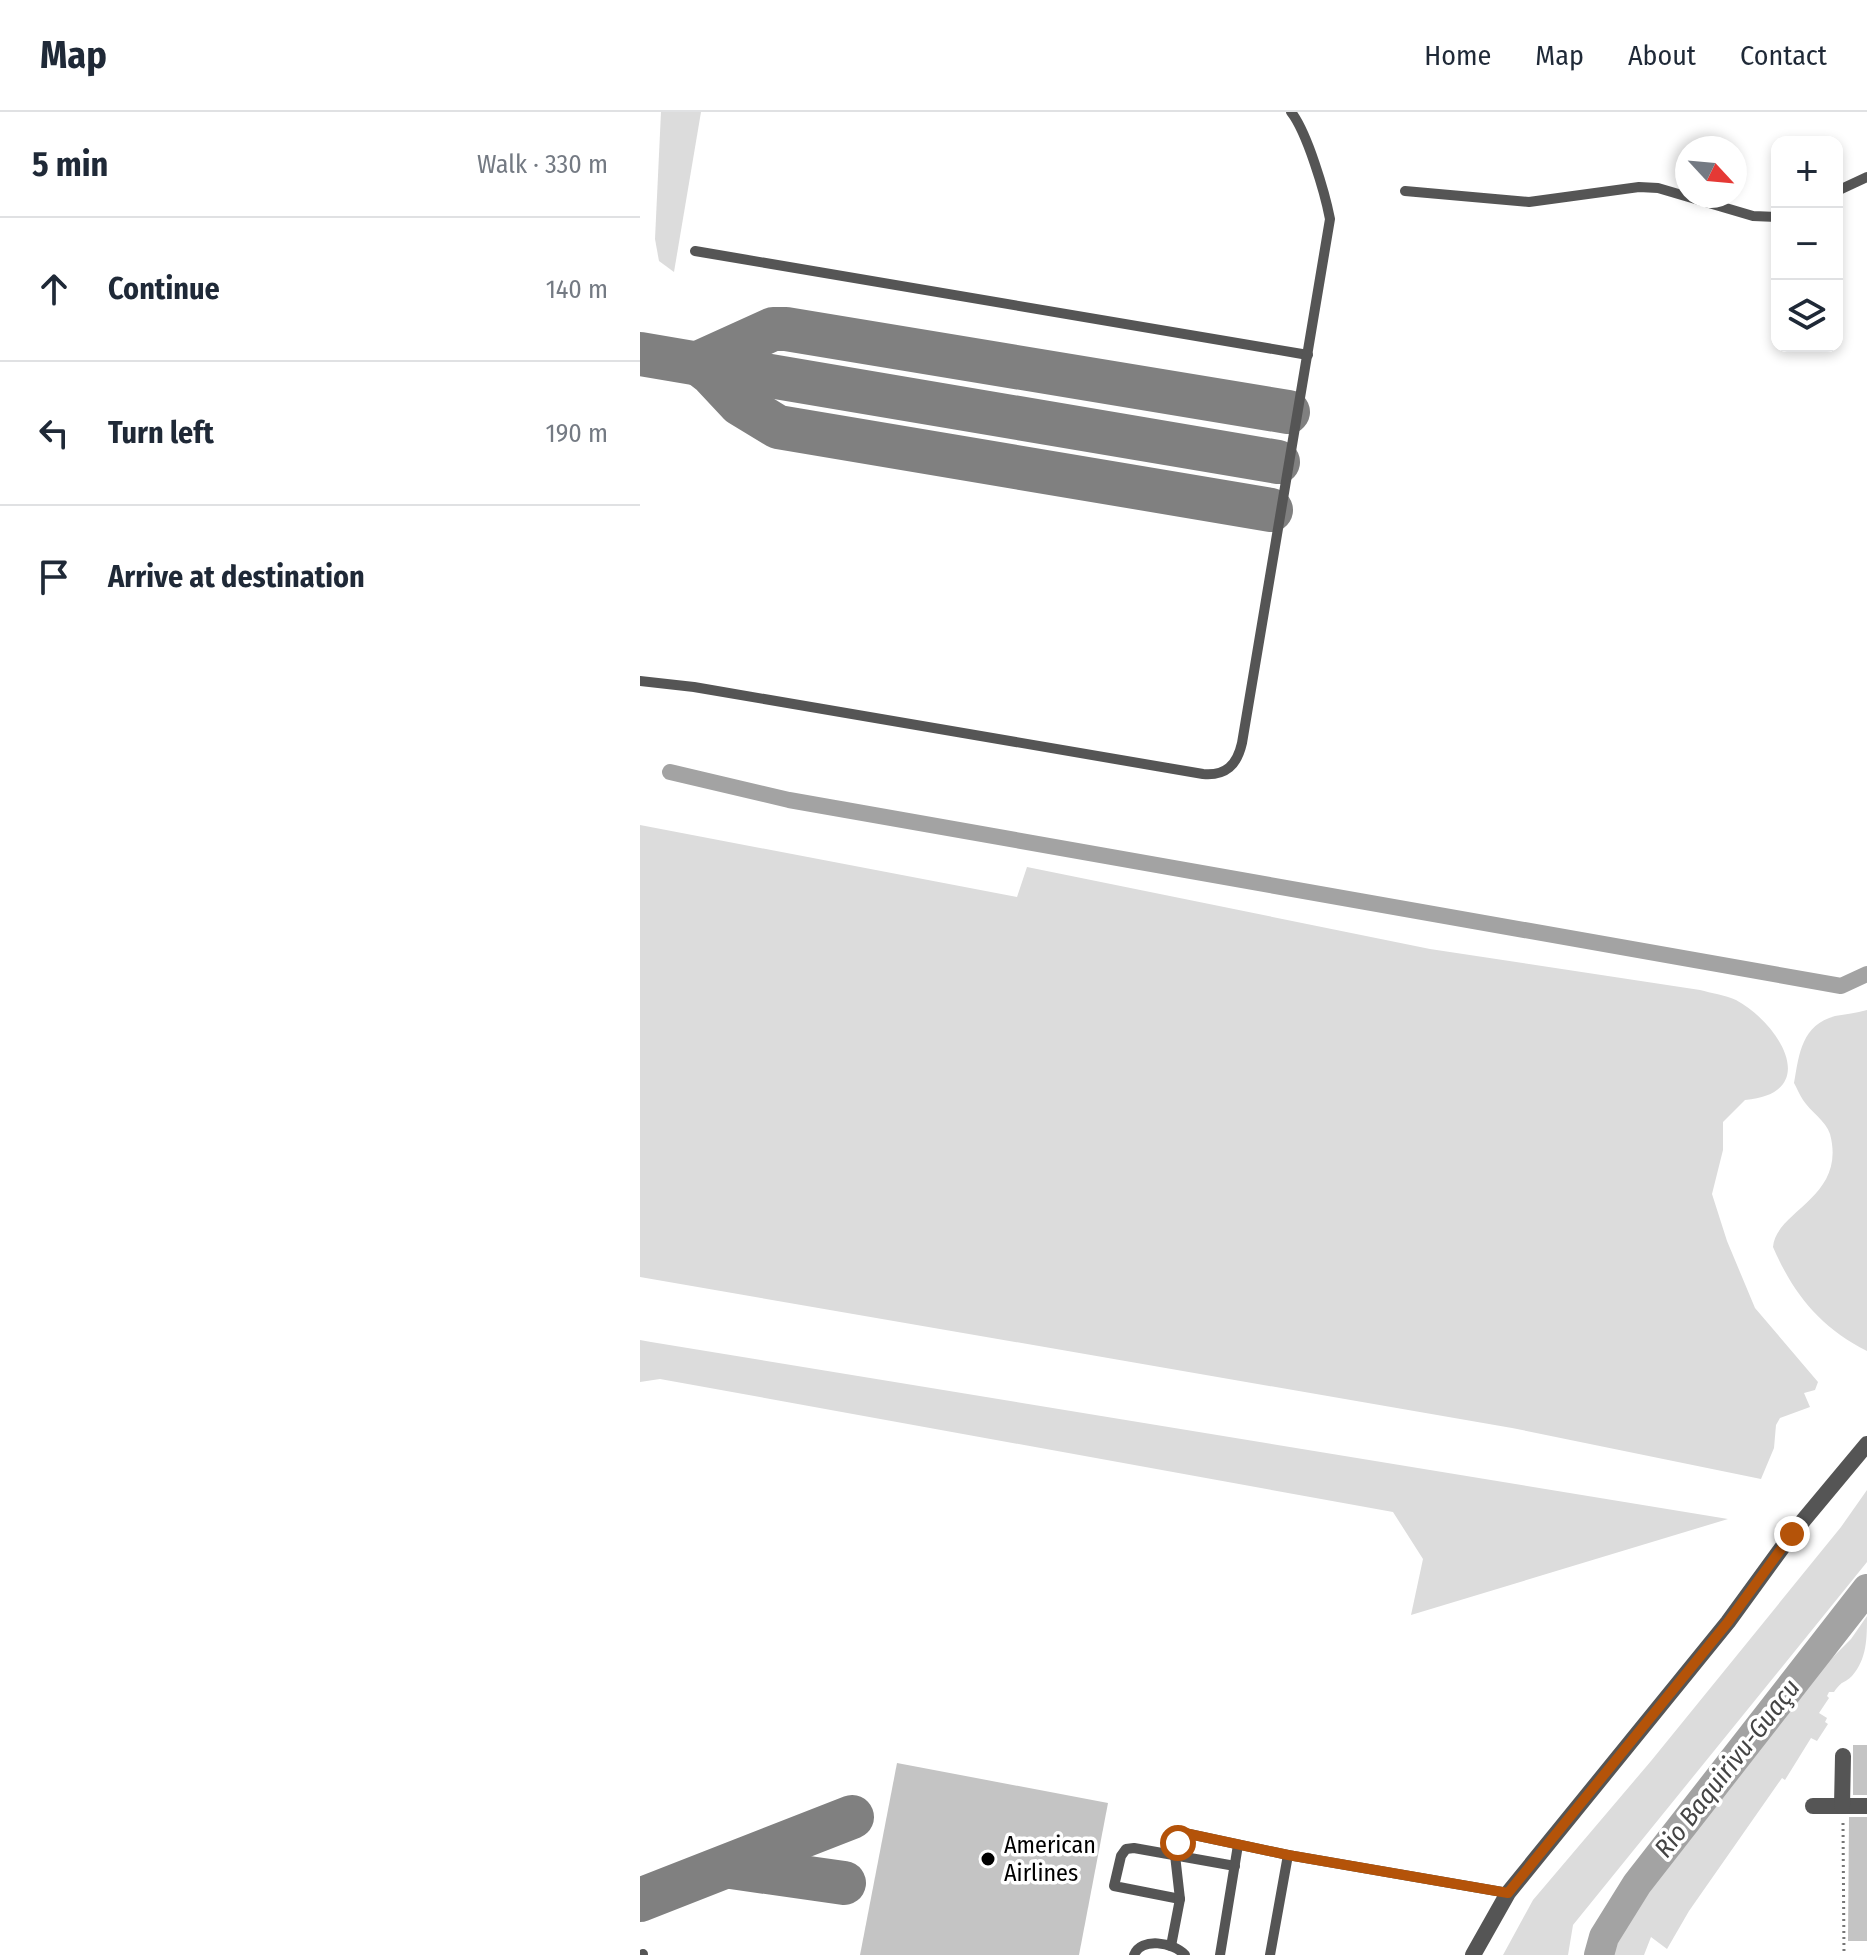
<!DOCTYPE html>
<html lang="en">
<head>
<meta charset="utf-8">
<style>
	:root { --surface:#fff; --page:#f6f6f7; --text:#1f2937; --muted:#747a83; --line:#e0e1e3 }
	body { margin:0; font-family:"Fira Sans Condensed",sans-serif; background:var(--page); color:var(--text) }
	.controls { position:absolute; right:24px; top:24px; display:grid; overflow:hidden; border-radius:16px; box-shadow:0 4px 12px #0003 }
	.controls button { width:72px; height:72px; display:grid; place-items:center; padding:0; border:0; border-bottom:2px solid var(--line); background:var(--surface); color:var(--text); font:40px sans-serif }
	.compass { position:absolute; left:1035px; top:24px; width:72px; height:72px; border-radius:50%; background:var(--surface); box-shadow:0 4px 12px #0003; rotate:116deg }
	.stop { position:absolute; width:24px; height:24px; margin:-18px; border:6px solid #b45309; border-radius:50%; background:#fff }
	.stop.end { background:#b45309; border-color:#fff; box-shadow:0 2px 8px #0008 }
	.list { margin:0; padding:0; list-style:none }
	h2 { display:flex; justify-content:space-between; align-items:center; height:104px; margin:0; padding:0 32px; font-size:34px }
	h2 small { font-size:26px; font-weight:400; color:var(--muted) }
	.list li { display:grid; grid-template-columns:52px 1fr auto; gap:24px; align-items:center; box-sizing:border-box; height:144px; padding:0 32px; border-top:2px solid var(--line) }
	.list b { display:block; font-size:30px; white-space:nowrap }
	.list em { font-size:26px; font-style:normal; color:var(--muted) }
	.icon { flex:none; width:44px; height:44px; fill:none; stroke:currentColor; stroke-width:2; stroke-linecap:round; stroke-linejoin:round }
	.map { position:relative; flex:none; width:1227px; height:1843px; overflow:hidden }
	header { display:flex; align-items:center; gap:48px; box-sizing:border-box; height:112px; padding:0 40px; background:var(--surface); border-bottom:2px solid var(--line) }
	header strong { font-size:38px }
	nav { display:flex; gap:44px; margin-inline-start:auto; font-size:28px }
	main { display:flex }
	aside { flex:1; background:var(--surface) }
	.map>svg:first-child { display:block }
</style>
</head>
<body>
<header>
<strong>Map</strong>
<nav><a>Home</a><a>Map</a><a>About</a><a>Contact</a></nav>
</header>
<main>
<aside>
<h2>5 min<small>Walk · 330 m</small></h2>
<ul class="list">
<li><svg class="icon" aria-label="ahead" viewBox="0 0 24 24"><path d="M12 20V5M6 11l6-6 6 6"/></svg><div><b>Continue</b></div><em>140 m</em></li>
<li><svg class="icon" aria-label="left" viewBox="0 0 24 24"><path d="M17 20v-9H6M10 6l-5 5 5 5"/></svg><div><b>Turn left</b></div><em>190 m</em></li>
<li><svg class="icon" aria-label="arrive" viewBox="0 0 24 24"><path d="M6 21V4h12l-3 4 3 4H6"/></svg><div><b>Arrive at destination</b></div></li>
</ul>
</aside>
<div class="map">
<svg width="1227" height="1843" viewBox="0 0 1227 1843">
	<rect width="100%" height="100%" fill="#fff"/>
	<g fill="#dcdcdc">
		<polygon points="21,0 61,0 34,160 19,149 15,127"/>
		<path d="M0 713 377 785 387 755 790 837 1060 878C1071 881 1085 883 1096 888 1139 911 1183 981 1105 988L1083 1010V1038L1072 1082 1087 1129 1115 1196 1178 1270 1175 1278 1164 1281 1170 1295 1140 1306 1136 1313 1134 1336 1121 1367 872 1316 0 1165Z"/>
		<path d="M1227 898V1239C1180 1215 1154 1183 1133 1135 1136 1098 1207 1086 1190 1022 1186 1009 1170 999 1163 988 1159 982 1157 976 1154 971 1159 941 1162 913 1195 904 1206 902 1216 901 1227 898Z"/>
		<polygon points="0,1228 11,1230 1088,1407 771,1503 783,1447 753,1400 20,1267 0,1270"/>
		<polygon points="1227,1378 1227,1450 933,1813 928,1843 863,1843 893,1788 1011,1649 1201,1415"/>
		<path d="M1227 1504C1227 1526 1227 1547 1212 1564 1204 1572 1203 1567 1194 1580H1189L1187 1584 1189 1586 1179 1601 1187 1606 1185 1610 1188 1612 1177 1629 1171 1626 1145 1668 1142 1666 1049 1799 1027 1837 1011 1825 1004 1843H973L992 1788 1063 1693 1174 1564 1211 1527Z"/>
	</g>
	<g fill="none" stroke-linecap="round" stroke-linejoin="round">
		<polyline stroke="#a3a3a3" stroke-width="16" points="30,660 149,688 1201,874 1227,862"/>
		<polyline stroke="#a3a3a3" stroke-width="30" points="959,1843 964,1825 997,1772 1227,1477"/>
		<g stroke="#808080" stroke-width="44">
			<polyline points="0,242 638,350"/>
			<polyline points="631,398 138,315 100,292 71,261 58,251 133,217 146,217 648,300"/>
			<polyline points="91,1755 204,1771"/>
			<polyline points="0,1788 212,1705"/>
		</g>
	</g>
	<g fill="#c4c4c4">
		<rect x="1213" y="1633" width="14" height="50"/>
		<polygon points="257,1651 468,1691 439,1843 220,1843"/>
		<polygon points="1209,1705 1227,1705 1227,1829 1208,1829"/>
	</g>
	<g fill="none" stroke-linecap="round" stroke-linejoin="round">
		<polyline stroke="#777" stroke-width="3" stroke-dasharray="2 4" stroke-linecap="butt" points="1203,1711 1204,1843"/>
		<g stroke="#555" stroke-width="10">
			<polyline points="765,79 889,90 999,75 1018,76 1113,104 1137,105"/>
			<polyline points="1197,79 1227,65"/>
			<polyline points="55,139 668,243"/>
			<path d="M0 569 54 575 563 662C586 664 597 653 602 631L690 107C685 81 667 20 651 0"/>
			<polyline points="540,1787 474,1774 481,1744 486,1737 494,1736 595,1754"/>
			<polyline points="531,1834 540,1787 535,1743 540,1720 648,1743 868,1781"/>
			<polyline points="2,1843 3,1842"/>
			<path d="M494 1843C501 1825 533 1830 545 1843"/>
			<polyline points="580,1843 598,1733"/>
			<polyline points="630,1843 648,1743"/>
		</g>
		<g stroke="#555" stroke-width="16">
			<polyline points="1173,1694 1227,1694"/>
			<polyline points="1202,1694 1203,1644"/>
			<polyline points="833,1843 868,1781 1088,1510 1152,1422 1227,1332"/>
		</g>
	</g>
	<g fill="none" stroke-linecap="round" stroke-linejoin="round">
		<polyline stroke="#b45309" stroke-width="10" points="538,1731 540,1720 648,1743 868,1781 1088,1510 1152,1422"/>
	</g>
	<circle fill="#000" stroke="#fff" stroke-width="3" cx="348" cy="1747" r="8"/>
	<g text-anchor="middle" stroke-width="7" stroke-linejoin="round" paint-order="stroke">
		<g font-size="24" fill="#000" stroke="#fff" text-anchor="start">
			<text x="364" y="1741">American<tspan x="364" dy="28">Airlines</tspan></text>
		</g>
		<g font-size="26" font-style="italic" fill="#444" stroke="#fff">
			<text transform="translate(1087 1656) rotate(-52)" y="9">Rio Baquirivu-Guaçu</text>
		</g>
	</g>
</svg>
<div class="controls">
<button>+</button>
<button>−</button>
<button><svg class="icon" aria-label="layers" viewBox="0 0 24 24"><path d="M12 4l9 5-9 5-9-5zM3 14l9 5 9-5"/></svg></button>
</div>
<svg class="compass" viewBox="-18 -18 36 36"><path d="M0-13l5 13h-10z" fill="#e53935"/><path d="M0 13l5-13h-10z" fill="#747a83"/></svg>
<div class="stop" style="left:538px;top:1731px"></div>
<div class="stop end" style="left:1152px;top:1422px"></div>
</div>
</main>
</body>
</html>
